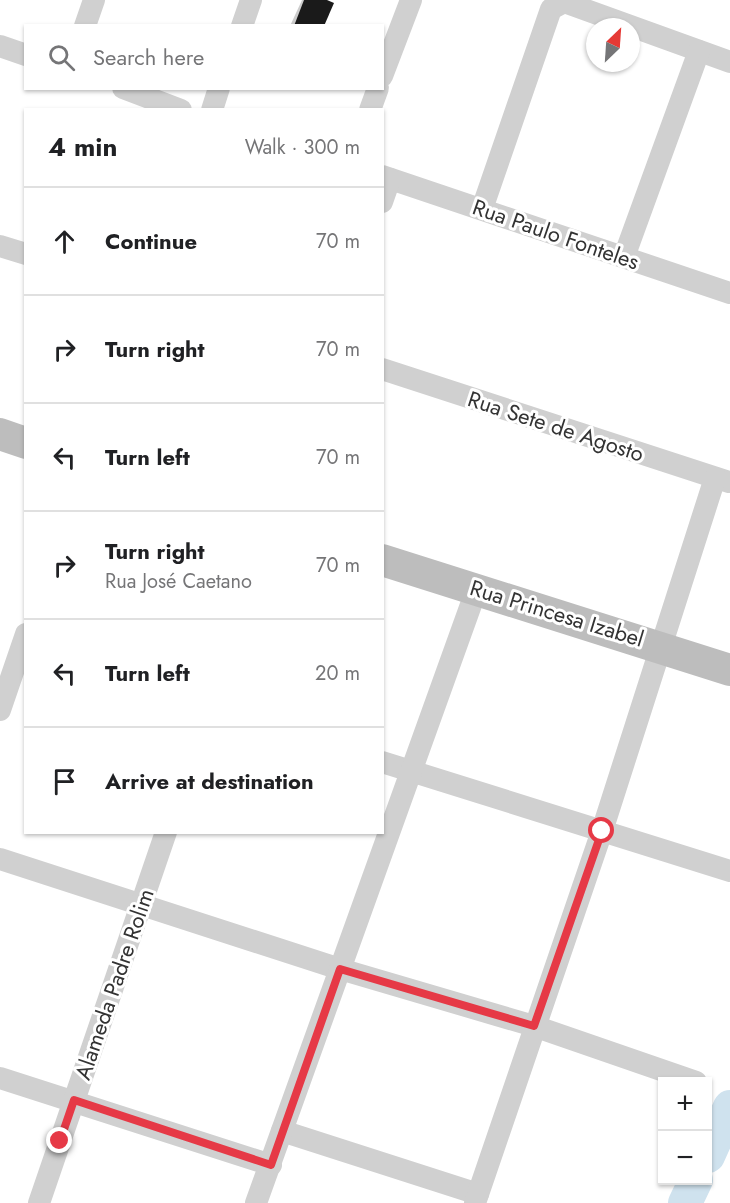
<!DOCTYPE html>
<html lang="en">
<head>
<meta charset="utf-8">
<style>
	:root { --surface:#fff; --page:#f6f6f6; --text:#202124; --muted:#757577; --line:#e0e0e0 }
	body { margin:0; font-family:Jost,sans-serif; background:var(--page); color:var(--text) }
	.controls { position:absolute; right:18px; bottom:18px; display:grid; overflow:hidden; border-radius:0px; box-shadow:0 2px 4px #0004 }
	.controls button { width:54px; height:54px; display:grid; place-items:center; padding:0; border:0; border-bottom:2px solid var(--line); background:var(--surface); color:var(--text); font:30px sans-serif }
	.compass { position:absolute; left:586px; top:18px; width:54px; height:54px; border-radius:50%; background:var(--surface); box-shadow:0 2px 4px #0004; rotate:25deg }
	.stop { position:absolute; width:18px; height:18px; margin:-14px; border:4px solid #e63946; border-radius:50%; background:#fff }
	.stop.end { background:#e63946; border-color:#fff; box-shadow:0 2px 6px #0008 }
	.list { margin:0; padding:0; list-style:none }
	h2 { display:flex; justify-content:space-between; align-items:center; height:78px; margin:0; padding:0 24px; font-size:26px }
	h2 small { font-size:20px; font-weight:400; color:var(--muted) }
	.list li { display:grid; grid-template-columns:39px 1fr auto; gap:18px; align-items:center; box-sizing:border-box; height:108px; padding:0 24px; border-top:2px solid var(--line) }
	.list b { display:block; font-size:22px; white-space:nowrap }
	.list p { margin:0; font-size:20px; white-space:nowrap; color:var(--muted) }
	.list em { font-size:20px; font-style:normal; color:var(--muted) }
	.icon { flex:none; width:33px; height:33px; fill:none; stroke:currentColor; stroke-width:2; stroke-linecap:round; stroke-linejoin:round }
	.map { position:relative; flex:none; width:730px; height:1203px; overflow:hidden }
	.search { position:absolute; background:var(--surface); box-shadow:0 2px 4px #0004; left:24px; top:24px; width:360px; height:66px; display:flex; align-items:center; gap:15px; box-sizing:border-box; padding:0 21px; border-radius:0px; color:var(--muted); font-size:22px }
	.panel { position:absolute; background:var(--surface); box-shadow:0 2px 4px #0004; left:24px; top:108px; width:360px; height:726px; border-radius:0px }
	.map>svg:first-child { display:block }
</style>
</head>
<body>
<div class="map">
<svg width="730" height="1203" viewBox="0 0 730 1203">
	<rect width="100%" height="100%" fill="#fff"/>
	<polygon fill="#0003" points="302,0 323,0 323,26 290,26"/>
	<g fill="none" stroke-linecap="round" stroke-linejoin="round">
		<g stroke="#cfe2ee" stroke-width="34">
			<polyline points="708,1156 730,1107"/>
			<polyline points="685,1203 696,1180"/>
		</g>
	</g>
	<polygon fill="#1a1a1a" points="304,0 327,0 334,3 324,26 294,26"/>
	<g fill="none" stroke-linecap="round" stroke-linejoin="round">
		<g stroke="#d0d0d0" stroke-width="22">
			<polyline points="85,26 94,0"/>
			<polyline points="242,26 251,0"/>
			<polyline points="0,46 26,55"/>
			<polyline points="382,76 411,0"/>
			<polyline points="123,88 181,110"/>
			<polyline points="212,110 219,88"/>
			<polyline points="370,110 378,88"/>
			<polyline points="382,176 730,293"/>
			<polyline points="382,202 390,179"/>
			<polyline points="482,209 551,9 564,2 730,62"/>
			<polyline points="0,246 26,254"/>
			<polyline points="624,257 699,51"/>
			<polyline points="382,369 729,482"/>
			<polyline points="0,710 26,634"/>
			<polyline points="382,762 730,871"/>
			<polyline points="0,859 340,969 534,1026 696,1082"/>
			<polyline points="0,1078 271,1165"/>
			<polyline points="282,1131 478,1194"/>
			<polyline points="39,1203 166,832"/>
			<polyline points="256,1203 477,588"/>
			<polyline points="475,1203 602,831 715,478"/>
		</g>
		<g stroke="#bdbdbd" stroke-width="32">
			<polyline points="0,434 26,443"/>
			<polyline points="382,560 730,670"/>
		</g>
	</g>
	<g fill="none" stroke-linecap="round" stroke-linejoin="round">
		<polyline stroke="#e63946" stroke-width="8" points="60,1141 74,1100 271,1165 340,969 534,1026 602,831"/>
	</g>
	<g text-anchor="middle" stroke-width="6" stroke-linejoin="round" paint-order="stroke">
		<g font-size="22" fill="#333" stroke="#fff">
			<text transform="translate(556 234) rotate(19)" y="8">Rua Paulo Fonteles</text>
			<text transform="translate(556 426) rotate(18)" y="8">Rua Sete de Agosto</text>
			<text transform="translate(557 613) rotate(17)" y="8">Rua Princesa Izabel</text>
			<text transform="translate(114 984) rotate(-71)" y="8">Alameda Padre Rolim</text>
		</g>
	</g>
</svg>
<div class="controls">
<button>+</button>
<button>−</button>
</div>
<svg class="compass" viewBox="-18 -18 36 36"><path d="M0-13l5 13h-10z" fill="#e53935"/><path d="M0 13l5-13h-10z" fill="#757577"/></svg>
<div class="stop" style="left:602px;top:831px"></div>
<div class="stop end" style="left:60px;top:1141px"></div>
<div class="search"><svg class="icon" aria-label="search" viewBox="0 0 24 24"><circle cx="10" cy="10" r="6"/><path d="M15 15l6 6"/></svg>Search here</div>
<section class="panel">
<h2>4 min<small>Walk · 300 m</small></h2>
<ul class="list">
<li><svg class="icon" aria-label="ahead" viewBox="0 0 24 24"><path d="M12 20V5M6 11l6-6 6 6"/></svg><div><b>Continue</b></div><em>70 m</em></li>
<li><svg class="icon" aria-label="right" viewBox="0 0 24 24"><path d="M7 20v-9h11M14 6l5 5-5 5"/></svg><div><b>Turn right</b></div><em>70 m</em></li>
<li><svg class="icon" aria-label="left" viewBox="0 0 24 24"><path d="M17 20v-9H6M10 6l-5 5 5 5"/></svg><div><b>Turn left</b></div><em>70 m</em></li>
<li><svg class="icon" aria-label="right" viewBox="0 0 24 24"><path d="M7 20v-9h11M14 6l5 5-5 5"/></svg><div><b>Turn right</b><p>Rua José Caetano</p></div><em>70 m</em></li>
<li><svg class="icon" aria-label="left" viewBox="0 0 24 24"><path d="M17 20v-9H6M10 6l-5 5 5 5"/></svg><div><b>Turn left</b></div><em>20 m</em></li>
<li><svg class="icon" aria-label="arrive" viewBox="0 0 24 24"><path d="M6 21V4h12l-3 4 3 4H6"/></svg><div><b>Arrive at destination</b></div></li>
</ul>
</section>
</div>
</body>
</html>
